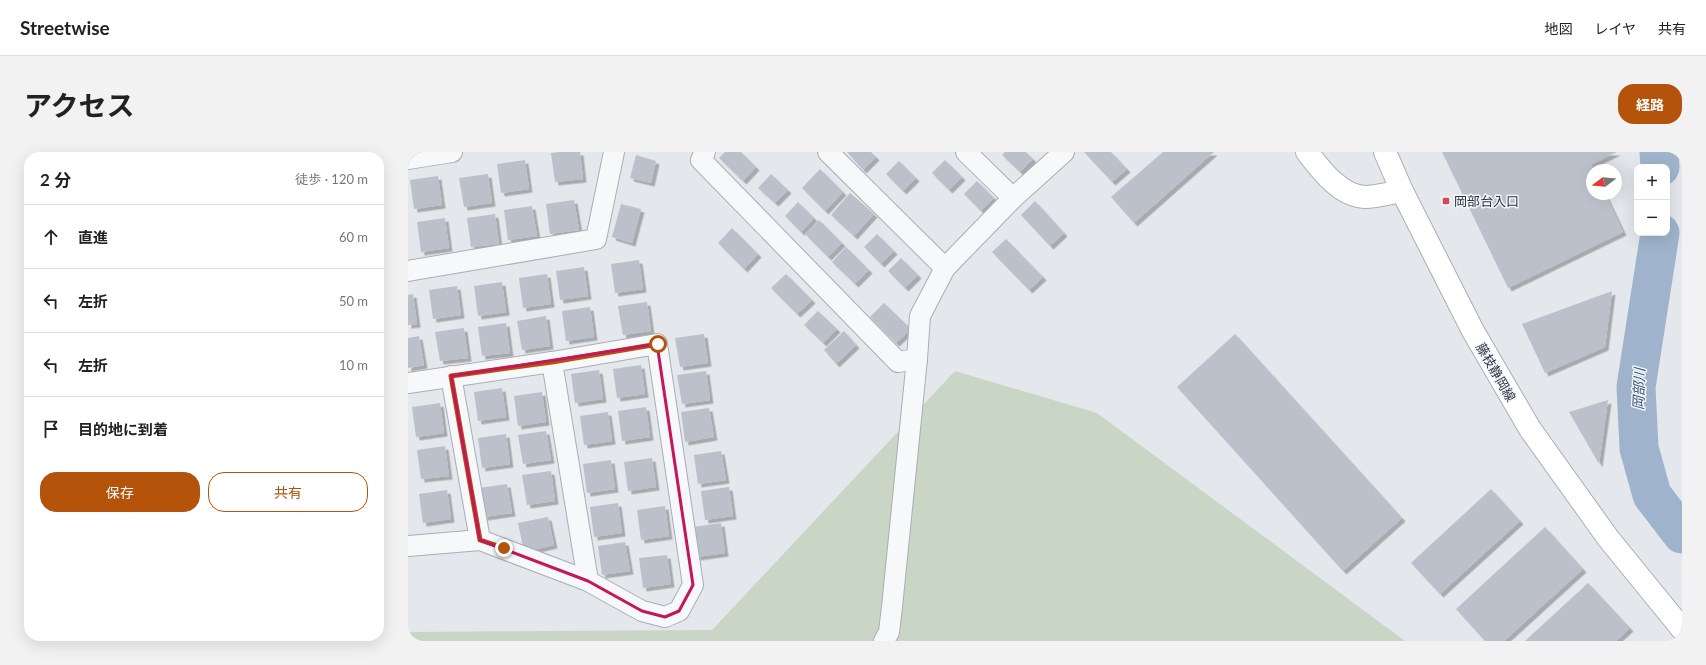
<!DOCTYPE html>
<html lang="ja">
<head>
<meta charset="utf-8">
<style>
	:root { --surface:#fff; --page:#f2f2f2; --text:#222; --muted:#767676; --line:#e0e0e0; --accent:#b45309 }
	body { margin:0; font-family:Lato,"Noto Sans JP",sans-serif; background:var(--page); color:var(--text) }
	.controls { position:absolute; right:12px; top:12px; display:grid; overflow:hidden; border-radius:8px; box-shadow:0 4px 16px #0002 }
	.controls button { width:36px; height:36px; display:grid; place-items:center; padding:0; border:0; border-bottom:1px solid var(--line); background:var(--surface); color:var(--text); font:20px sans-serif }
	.compass { position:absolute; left:1178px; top:12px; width:36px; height:36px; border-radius:50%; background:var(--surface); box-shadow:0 4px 16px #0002; rotate:254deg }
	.stop { position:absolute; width:12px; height:12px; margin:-9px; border:3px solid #b45309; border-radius:50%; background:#fff }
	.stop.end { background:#b45309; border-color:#fff; box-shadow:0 1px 4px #0008 }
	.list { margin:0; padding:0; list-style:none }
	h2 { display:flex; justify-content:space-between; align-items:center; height:52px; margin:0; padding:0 16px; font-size:17px }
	h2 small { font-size:13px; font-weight:400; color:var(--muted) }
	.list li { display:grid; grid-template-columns:26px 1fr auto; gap:12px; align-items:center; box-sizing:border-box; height:64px; padding:0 16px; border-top:1px solid var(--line) }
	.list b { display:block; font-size:15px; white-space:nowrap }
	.list em { font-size:13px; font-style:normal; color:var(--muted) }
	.actions { display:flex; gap:8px; padding:12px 16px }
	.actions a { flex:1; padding:9px 0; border:1px solid var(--accent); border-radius:16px; text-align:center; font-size:14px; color:var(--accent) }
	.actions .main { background:var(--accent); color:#fff }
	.icon { flex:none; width:22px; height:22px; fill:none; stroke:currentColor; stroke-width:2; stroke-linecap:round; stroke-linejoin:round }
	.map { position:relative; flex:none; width:1274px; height:489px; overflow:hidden; border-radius:16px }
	header { display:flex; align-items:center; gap:24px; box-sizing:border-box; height:56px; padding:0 20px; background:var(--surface); border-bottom:1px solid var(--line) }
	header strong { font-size:19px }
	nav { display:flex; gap:22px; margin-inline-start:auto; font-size:14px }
	.intro { display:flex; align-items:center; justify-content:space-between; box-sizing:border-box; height:96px; padding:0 24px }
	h1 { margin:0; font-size:28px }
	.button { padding:10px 18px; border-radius:16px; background:var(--accent); color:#fff; font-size:14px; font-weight:700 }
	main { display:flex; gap:24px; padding:0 24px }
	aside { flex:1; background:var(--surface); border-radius:16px; box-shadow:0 4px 16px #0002 }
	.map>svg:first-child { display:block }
</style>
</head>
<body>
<header>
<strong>Streetwise</strong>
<nav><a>地図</a><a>レイヤ</a><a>共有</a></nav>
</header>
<div class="intro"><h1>アクセス</h1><a class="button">経路</a></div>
<main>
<aside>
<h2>2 分<small>徒歩 · 120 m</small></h2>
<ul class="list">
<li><svg class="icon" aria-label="ahead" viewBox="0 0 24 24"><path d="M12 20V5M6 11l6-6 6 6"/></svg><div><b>直進</b></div><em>60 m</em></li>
<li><svg class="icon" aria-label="left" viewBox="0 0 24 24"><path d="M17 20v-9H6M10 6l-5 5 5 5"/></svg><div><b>左折</b></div><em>50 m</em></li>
<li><svg class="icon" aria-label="left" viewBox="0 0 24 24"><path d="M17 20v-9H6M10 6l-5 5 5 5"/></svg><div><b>左折</b></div><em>10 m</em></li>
<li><svg class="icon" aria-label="arrive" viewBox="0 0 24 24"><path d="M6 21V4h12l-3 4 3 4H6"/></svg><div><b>目的地に到着</b></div></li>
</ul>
<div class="actions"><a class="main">保存</a><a>共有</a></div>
</aside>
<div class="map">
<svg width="1274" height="489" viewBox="0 0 1274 489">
	<defs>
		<filter id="shadow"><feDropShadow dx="3.5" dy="3.5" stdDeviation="0" flood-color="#0004"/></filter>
	</defs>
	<rect width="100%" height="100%" fill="#e4e7ec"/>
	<polygon fill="#c9d6c5" points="547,219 689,261 997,489 0,489 0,480 304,478"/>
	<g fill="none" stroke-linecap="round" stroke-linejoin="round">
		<g stroke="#9fb4cc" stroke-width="39">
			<polyline points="1251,0 1252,15"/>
			<polyline points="1252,81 1228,235 1231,296 1244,343 1274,382"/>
		</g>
	</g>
	<g fill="#bbc0ca" filter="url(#shadow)">
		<polygon points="151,0 172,0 175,27 147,30 143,1"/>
		<polygon points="317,0 333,0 348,15 335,29 311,6"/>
		<polygon points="439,0 463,0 468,5 455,18"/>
		<polygon points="597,0 618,0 625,7 612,20 594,3"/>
		<polygon points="676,0 703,0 719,17 704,30"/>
		<polygon points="755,0 806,0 726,71 703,45"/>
		<polygon points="1034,0 1209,0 1183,13 1185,18 1184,18 1184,42 1197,42 1215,80 1100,136"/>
		<polygon points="228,3 248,9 243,31 222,26"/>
		<polygon points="117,8 121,37 93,41 89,12"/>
		<polygon points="537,8 554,25 541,38 524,21"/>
		<polygon points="491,9 508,26 495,39 478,22"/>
		<polygon points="412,17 435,40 417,59 394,36"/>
		<polygon points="80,22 84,51 56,55 51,26"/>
		<polygon points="363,22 380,38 367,51 350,36"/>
		<polygon points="30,24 34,53 6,57 2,28"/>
		<polygon points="569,29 586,46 573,59 556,42"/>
		<polygon points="442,41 466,62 446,84 423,63"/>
		<polygon points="166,48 171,78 142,82 138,52"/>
		<polygon points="627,49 656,81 642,94 613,63"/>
		<polygon points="390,50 406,66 393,80 377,64"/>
		<polygon points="213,52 233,57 224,91 204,85"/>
		<polygon points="124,54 129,84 100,88 96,58"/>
		<polygon points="87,62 91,92 63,95 59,66"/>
		<polygon points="37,66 41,96 13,100 9,70"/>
		<polygon points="411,68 434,91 420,105 397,82"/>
		<polygon points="324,76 350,102 336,117 310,91"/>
		<polygon points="469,82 486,99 473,112 456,95"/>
		<polygon points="598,87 635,125 621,138 584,100"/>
		<polygon points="438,95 461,118 447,132 424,110"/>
		<polygon points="493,106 510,123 497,136 480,119"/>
		<polygon points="231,108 235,137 207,141 203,112"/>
		<polygon points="176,115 180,144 152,148 148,119"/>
		<polygon points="139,122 143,152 115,156 111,126"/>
		<polygon points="378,122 404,148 389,162 363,136"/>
		<polygon points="94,130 98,160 70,164 66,134"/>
		<polygon points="49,134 53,163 25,167 21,138"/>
		<polygon points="1204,139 1197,195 1137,221 1114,172"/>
		<polygon points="5,142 9,172 0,173 0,143"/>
		<polygon points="239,150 243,179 215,183 210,154"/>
		<polygon points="476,151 503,177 488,191 462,165"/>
		<polygon points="182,155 186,185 158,189 154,159"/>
		<polygon points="410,159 429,177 415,191 396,173"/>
		<polygon points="138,164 142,194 114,198 109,169"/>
		<polygon points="98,171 102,201 74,204 70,175"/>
		<polygon points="56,176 60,206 32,209 27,180"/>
		<polygon points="436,179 448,193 428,212 416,198"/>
		<polygon points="296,182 300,211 272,215 267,186"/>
		<polygon points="827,182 994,366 935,419 769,235"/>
		<polygon points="11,184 16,213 0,216 0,186"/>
		<polygon points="233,213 237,242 209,246 205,217"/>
		<polygon points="191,218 195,247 167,251 163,222"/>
		<polygon points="298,219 302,248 274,252 269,223"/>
		<polygon points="94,236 98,265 70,269 66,240"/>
		<polygon points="134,240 138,270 110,274 106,244"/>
		<polygon points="1200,248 1191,312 1161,260"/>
		<polygon points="32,251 36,281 8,285 4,255"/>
		<polygon points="238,255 242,285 214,289 210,259"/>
		<polygon points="301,256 306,285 277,290 273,260"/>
		<polygon points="200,260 204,289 176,293 172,264"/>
		<polygon points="138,279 143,308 115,312 110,283"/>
		<polygon points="98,282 102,312 74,316 70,286"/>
		<polygon points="37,294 41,324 13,327 9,298"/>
		<polygon points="313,299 318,328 290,332 286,303"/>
		<polygon points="244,306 248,335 220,339 216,310"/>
		<polygon points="203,308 207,337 179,341 175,312"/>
		<polygon points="143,319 147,349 119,353 114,323"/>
		<polygon points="99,332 104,361 76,365 71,336"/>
		<polygon points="321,335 325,364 297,368 293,339"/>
		<polygon points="1083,337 1112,369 1032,442 1003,411"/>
		<polygon points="39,338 43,367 15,371 11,342"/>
		<polygon points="210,351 214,381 186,385 182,355"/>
		<polygon points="257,354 261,384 233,388 229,358"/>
		<polygon points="140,365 146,393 116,400 110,371"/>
		<polygon points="313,371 317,401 289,405 285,375"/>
		<polygon points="1137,375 1175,417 1096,489 1077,489 1048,457"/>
		<polygon points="217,390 222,419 194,423 190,394"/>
		<polygon points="259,403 263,432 235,436 231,406"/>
		<polygon points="1180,431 1222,476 1208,489 1117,489"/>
	</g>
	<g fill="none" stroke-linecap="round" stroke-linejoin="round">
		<g stroke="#a9aeb7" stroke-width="22">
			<g id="street">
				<polyline points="297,0 293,8 490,210 509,207"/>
				<polyline points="420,0 537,116"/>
				<polyline points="558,0 605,46"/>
				<polyline points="0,7 44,0"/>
				<polyline points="0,119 188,87 206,0"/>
				<polyline points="144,210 180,429"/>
				<polyline points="43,224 72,388"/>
				<polyline points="0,231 144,210 249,192 285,433 271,459 257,465 234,459 180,429 72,388 0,394"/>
				<polyline points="476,489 481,480 484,455 509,207 512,164 537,116 605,46 656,0"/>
			</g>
		</g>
		<g stroke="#a9aeb7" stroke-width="24">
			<g id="secondary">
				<path d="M899 0C913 18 932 44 957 45 969 45 982 41 994 39"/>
				<polyline points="977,0 994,39 1065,179 1122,277 1200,386 1274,477"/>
			</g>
		</g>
		<use href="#street" stroke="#f7f8fa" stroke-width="20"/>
		<use href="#secondary" stroke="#fff" stroke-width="22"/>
	</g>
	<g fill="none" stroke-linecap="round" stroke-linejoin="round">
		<polyline stroke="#b45309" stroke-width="5" points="96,396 72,388 43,224 144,210 250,192"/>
	</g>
	<path fill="none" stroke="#c2185b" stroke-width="3" stroke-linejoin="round" d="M249 192 285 433 271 459 257 465 234 459 180 429 72 388 43 224Z"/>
	<rect fill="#d1495b" stroke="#f4f6f9" stroke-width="1.5" x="1034" y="45" width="8" height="8" rx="2"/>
	<g text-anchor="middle" stroke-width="3" stroke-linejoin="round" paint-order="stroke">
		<g font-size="13" fill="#2b3445" stroke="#f4f6f9" text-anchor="start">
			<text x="1046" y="54">岡部台入口</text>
		</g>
		<g font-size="13" fill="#2b3445" stroke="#f4f6f9">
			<text transform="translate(1088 220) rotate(60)" y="5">藤枝静岡線</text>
		</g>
		<g font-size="14" font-style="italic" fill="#34527a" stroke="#f4f6f9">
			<text transform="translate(1231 237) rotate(-88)" y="5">岡部川</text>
		</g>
	</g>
</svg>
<div class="controls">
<button>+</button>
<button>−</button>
</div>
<svg class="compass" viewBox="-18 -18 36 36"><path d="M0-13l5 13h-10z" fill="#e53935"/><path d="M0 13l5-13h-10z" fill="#767676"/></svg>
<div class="stop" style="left:250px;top:192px"></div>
<div class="stop end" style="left:96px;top:396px"></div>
</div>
</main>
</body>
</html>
